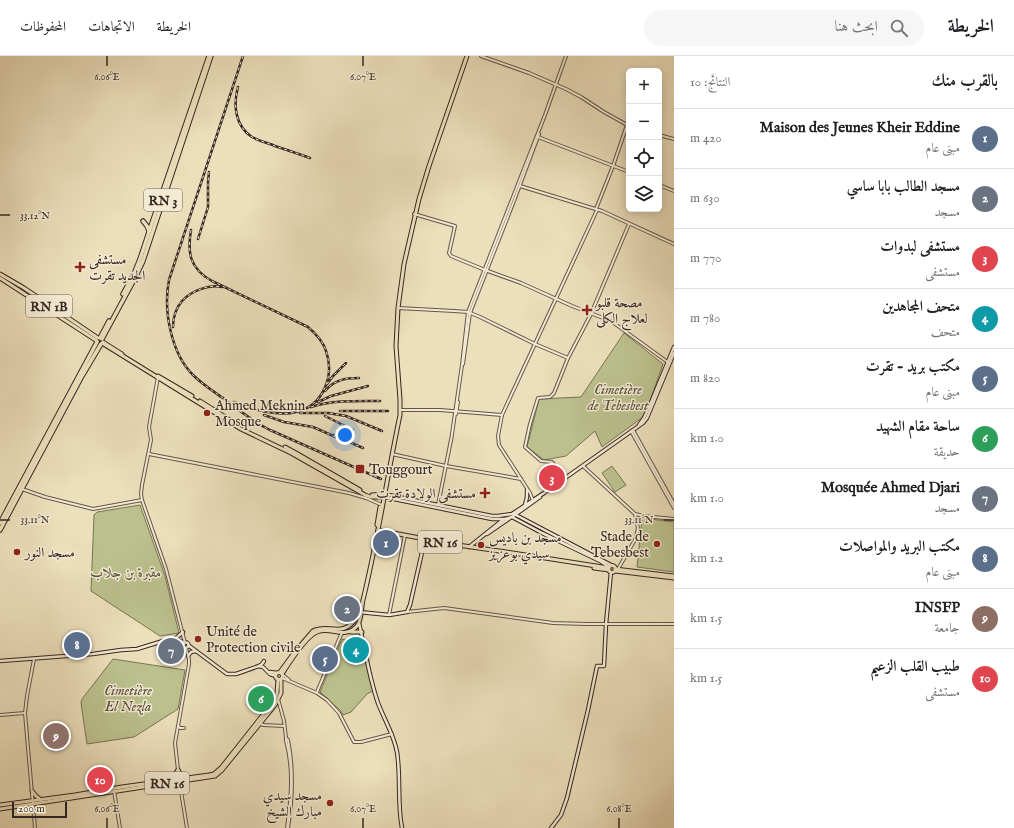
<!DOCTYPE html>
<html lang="ar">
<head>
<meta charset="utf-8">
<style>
	:root { --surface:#fff; --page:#f6f6f6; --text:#202124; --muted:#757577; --line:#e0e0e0; --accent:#0b8043 }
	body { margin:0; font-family:"IM FELL English",Amiri,serif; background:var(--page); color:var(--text); direction:rtl }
	.controls { position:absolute; right:12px; top:12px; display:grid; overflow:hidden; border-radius:6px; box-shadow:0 2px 10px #0003 }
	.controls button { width:36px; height:36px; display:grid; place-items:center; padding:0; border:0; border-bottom:1px solid var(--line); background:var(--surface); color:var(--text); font:20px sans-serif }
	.scale { position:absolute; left:12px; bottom:10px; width:55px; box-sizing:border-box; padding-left:4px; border:2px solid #362721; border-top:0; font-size:11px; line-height:14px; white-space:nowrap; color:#362721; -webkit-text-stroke:3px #f3ead3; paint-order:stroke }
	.you { position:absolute; left:345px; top:379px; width:14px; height:14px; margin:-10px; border:3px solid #fff; border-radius:50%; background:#1a73e8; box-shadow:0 0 0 6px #1a73e833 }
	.badge { display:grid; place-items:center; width:26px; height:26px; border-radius:50%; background:var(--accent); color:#fff; font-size:13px; font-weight:700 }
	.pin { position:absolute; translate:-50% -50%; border:2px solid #fff; box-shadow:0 1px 4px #0006 }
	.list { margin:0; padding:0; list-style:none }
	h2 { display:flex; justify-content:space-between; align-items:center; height:52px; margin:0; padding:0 16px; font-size:17px }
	h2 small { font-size:13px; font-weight:400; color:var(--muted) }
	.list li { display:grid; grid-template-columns:26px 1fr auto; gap:12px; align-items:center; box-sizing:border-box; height:60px; padding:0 16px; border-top:1px solid var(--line) }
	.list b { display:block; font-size:15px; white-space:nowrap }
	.list p { margin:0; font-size:13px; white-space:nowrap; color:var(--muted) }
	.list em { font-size:13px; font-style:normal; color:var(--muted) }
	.icon { flex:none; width:22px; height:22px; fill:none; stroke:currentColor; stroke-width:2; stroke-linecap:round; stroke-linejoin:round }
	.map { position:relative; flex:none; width:674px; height:772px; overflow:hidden; direction:ltr }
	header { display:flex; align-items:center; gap:24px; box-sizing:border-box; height:56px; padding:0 20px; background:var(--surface); border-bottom:1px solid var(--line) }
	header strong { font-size:19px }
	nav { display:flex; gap:22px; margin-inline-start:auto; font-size:14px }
	.search { width:280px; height:36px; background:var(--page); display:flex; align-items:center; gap:10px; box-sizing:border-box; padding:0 14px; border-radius:22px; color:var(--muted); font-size:15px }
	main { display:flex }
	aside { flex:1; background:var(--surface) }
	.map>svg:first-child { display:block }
</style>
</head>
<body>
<header>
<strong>الخريطة</strong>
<div class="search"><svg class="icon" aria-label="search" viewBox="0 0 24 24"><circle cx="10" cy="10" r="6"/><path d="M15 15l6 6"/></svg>ابحث هنا</div>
<nav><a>الخريطة</a><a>الاتجاهات</a><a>المحفوظات</a></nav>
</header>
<main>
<aside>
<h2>بالقرب منك<small>النتائج: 10</small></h2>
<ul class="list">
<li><span class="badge" style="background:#5c6f8a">1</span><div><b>Maison des Jeunes Kheir Eddine</b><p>مبنى عام</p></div><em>420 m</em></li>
<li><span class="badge" style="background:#6b7280">2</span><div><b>مسجد الطالب بابا ساسي</b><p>مسجد</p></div><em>630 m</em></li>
<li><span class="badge" style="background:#e0444e">3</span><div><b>مستشفى لبدوات</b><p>مستشفى</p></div><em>770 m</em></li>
<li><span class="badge" style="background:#0f9aa8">4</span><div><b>متحف المجاهدين</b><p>متحف</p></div><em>780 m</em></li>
<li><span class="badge" style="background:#5c6f8a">5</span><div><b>مكتب بريد - تقرت</b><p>مبنى عام</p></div><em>820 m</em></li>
<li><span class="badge" style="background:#2e9e5b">6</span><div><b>ساحة مقام الشهيد</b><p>حديقة</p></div><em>1.0 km</em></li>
<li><span class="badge" style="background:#6b7280">7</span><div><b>Mosquée Ahmed Djari</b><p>مسجد</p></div><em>1.0 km</em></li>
<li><span class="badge" style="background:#5c6f8a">8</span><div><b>مكتب البريد والمواصلات</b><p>مبنى عام</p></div><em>1.2 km</em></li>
<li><span class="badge" style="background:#8d6e63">9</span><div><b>INSFP</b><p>جامعة</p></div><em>1.5 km</em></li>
<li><span class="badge" style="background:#e0444e">10</span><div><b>طبيب القلب الزعيم</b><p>مستشفى</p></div><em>1.5 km</em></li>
</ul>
</aside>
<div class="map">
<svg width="674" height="772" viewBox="0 0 674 772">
	<rect width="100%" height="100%" fill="#ecdfbb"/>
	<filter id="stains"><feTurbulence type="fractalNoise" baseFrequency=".005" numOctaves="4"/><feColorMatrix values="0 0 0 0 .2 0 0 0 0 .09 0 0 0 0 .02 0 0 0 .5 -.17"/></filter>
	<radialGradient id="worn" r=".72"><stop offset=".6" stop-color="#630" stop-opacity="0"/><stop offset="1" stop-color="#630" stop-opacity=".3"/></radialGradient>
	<g fill="#bbc18d" stroke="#787457">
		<polygon points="624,277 663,308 645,359 639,364 602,391 595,375 566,400 544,404 527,391 539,343 581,341"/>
		<polygon points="612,410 626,429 615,436 602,417"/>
		<polygon points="140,449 165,520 179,577 160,580 91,535 94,459 97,456"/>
		<polygon points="642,462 674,466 674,516 637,511"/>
		<polygon points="342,583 348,585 351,605 365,603 373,635 367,638 351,656 343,659 341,655 320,636"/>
		<polygon points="113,603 185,614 178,653 134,681 87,688 81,647 82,643"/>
		<polygon points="262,632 272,640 261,653 251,645"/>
	</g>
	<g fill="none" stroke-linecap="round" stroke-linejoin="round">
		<g stroke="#645548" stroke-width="4">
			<g id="tertiary">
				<polyline points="481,0 529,17 566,33 581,41 604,56 629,70"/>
				<polyline points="659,79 674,83"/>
				<polyline points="538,81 629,116"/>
				<polyline points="659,129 674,135"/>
				<polyline points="520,130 602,155 674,188"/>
				<polyline points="596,153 613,110 627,69"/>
				<polyline points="414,158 455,170 449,197 451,200 485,214 521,227 572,250 611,265 669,307"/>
				<polyline points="398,252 454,255 468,256 480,261 535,288 568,302"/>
				<polyline points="463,308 470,257 514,145 539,78"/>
				<polyline points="158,321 149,371 151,384 142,429 141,438 142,444 166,513 185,587"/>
				<polyline points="400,354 440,354 502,359"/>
				<polyline points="456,358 458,346"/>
				<polyline points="633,374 674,448"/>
				<polyline points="631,375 674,452"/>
				<polyline points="451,385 462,309 468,256 545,59 566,0"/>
				<polyline points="149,398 349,437 366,442 382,449"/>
				<polyline points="392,398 446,410 521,423"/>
				<polyline points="583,410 635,458 638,472 636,482 618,513"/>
				<polyline points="564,423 552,406 541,405 525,391 530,368 538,342 550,341 554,337 568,302 591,258 629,168"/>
				<polyline points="22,433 45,441 93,453 142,444"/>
				<polyline points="533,445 530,437 499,389 498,380 502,359 597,154"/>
				<polyline points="438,449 451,384"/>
				<polyline points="635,458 644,460 674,463"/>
				<polyline points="407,556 444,552 553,567 587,568 674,568"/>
				<polyline points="389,559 405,479"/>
				<polyline points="186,592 189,603 189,608 175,687 179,723 187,772"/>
				<polyline points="34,603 27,640 25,657 35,772"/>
				<polyline points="283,619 289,624"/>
				<polyline points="282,622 317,637 327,644 339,657 354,686 361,686 392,678"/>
				<polyline points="317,636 340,581 342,577"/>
				<path d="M278 643 284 665 286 682V685C294 713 291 743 287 772"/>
				<polyline points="0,659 25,657"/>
				<polyline points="260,668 264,669 284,670"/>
				<polyline points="178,670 180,672 184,672"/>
				<path d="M286 682 288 684C294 714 293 741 288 772"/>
				<polyline points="114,735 120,772"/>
			</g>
		</g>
		<g stroke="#362721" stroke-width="4.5">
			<g id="secondary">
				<polyline points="639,369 644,362 650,349 674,291"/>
				<polyline points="384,438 492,460 498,460 512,458 544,437 643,367 647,362 674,297"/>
				<polyline points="384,441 492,463 505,463 512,461 540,441"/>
				<polyline points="525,449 527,441 527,434"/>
				<polyline points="514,458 613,510"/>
				<polyline points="512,461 542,477 600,505 609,511"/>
				<polyline points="487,478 510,462"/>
				<polyline points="469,491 504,463"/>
				<polyline points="359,556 389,559 407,556 410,549 425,483"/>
				<path d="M359 567C365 593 369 621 378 647 384 663 394 679 397 696 401 721 397 747 402 772"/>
				<polyline points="171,583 174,586 184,590"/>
				<polyline points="175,583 185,587"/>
				<circle cx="186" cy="589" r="2.5"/>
				<polyline points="188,589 227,618 236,618 259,610 263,611 270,618 276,620"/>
				<polyline points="188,600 191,596 196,595"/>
				<polyline points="0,605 93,598 121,594 137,593 163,585 175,583 183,576"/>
				<polyline points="259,610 262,608 264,605"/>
				<polyline points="270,616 277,617"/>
				<polyline points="551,772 561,759 567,742 588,654 597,610 604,610 606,568 611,516"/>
			</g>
		</g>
		<g stroke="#362721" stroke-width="5">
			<g id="primary">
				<polyline points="0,218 24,232 98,282"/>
				<polyline points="0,222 97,285"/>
				<polyline points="103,286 122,298"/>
				<polyline points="102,287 241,373 291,397 365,439 371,441 384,441"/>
				<polyline points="158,320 192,340"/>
				<polyline points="200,345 238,369"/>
				<polyline points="285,391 296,397 360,434"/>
				<polyline points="372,439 384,438"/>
				<polyline points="377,469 380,451"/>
				<polyline points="378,474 451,488 506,496 609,512"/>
				<circle cx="612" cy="513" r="3.5"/>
				<polyline points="594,512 609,514"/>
				<polyline points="615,513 674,520"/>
				<polyline points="615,515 674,522"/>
				<polyline points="351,576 362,576"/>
				<path d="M280 616 294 597 313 575C322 570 331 574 341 573 350 572 358 562 360 553"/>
				<circle cx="279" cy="620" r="3.5"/>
				<path d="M282 618C289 607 306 580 317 576 331 570 345 584 357 570 362 564 361 552 363 544 378 483 387 421 400 359V344L396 290 398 252 404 208 419 143 429 110 467 0"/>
				<polyline points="178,714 181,719 186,723"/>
				<polyline points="170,724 173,721 178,714"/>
				<polyline points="172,726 180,732"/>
				<polyline points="32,735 36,740 41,744"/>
				<polyline points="0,749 75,739 122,731 209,719 214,718 221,712 274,645 277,637 278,623"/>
				<polyline points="0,753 215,720 222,714 275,649 281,637 281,623"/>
			</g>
		</g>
		<g stroke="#362721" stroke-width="5.5">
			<g id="trunk">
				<polyline points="143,165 147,170 149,175"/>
				<polyline points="123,238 134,218 140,203 152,167 209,0"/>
				<polyline points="100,282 109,265"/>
				<polyline points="102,283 135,222 143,205 211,0"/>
				<polyline points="0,467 97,286"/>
				<polyline points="0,474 82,320 101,288"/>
			</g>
		</g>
		<use href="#tertiary" stroke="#f3ead3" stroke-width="2"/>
		<use href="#secondary" stroke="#f3ead3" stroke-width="2.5"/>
		<use href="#primary" stroke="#ecdfbb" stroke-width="3"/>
		<use href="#trunk" stroke="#ecdfbb" stroke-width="3.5"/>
		<g stroke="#362721" stroke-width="2.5">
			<g id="rail">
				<path d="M243 0 169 224C163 254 171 297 193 319 203 329 216 337 227 345 241 356 254 366 270 374L381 423"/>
				<path d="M238 31C233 49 235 70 252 81 259 85 268 87 275 90 287 94 299 98 310 102"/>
				<path d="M191 174C187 197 190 213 212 225L308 271C315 277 323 285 326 295 335 320 323 350 296 356 279 361 250 353 234 346"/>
				<polyline points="198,183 208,151 208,126 209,116"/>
				<path d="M173 271C173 262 176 252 182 245 191 235 209 228 222 231"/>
				<polyline points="327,328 333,320 346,307"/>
				<path d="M325 335C334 324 345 322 359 322"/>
				<polyline points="318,346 331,340 368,330"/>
				<path d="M311 351C333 344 357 345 380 345"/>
				<polyline points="340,355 388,355"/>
				<polyline points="300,357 328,357 346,360 382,375"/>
				<polyline points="264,359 284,366 313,371 338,382"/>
				<polyline points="325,360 353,374"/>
				<polyline points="334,379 363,392"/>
			</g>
		</g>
		<use href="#rail" stroke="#f3ead3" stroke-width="1" stroke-dasharray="3" stroke-linecap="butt"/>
	</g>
	<path fill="none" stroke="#362721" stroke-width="1.5" d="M107 0V10M363 0V10M0 159H10M0 464H10M664 464H674M107 762V772M363 762V772M619 762V772"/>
	<g fill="#8f2418" stroke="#f3ead3" stroke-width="1.5">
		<path d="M78 205h4v4h4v4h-4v4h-4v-4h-4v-4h4z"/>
		<path d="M585 248h4v4h4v4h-4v4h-4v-4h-4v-4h4z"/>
		<circle cx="207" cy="357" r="4"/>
		<rect x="355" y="408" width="10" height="10" rx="2"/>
		<path d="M483 431h4v4h4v4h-4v4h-4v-4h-4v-4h4z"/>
		<circle cx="657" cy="488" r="4"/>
		<circle cx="481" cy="489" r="4"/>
		<circle cx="17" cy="496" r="4"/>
		<circle cx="198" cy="583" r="4"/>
		<circle cx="330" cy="747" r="4"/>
	</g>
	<g text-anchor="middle" stroke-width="3" stroke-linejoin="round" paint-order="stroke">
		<g fill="#f3ead3" stroke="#6f6256" stroke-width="1">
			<rect x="144" y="133" width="38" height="22" rx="3"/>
			<rect x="26" y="239" width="46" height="22" rx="3"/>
			<rect x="418" y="475" width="44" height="22" rx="3"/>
			<rect x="145" y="716" width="44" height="22" rx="3"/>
		</g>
		<g font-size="13" font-weight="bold" fill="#362721">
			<text x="163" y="149">RN 3</text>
			<text x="49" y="255">RN 1B</text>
			<text x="440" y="491">RN 16</text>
			<text x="167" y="732">RN 16</text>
		</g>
		<g font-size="14" fill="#362721" stroke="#f3ead3" text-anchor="start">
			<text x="89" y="208">مستشفى<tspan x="89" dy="16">الجديد تقرت</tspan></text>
			<text x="596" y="251">مصحة قلبو<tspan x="596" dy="16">لعلاج الكلى</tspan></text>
			<text x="215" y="354">Ahmed Meknin<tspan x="215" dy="16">Mosque</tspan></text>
			<text x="369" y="418">Touggourt</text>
			<text x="476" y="442" text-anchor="end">مستشفى الولادة تقرت</text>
			<text x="649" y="485" text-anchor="end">Stade de<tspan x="649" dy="16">Tebesbest</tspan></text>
			<text x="489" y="486">مسجد بن باديس<tspan x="489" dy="16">سيدي بوعزيز</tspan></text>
			<text x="25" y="501">مسجد النور</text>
			<text x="206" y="580">Unité de<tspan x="206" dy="16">Protection civile</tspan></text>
			<text x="322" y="744" text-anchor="end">مسجد سيدي<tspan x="322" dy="16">مبارك الشيخ</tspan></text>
		</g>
		<g font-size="14" font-style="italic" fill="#574e3c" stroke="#f3ead3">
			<text x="618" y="338">Cimetière<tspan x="618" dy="16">de Tebesbest</tspan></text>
			<text x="126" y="521">مقبرة بن جلاب</text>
			<text x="128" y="639">Cimetière<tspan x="128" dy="16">El Nezla</tspan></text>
		</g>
	</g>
	<g font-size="10" text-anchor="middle" fill="#362721" stroke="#f3ead3" stroke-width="3" stroke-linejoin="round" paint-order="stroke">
		<text x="107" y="24">6.06°E</text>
		<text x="363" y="24">6.07°E</text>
		<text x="35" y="163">33.12°N</text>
		<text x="35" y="467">33.11°N</text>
		<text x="639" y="467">33.11°N</text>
		<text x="107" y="756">6.06°E</text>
		<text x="363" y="756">6.07°E</text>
		<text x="619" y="756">6.08°E</text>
	</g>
	<rect width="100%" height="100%" filter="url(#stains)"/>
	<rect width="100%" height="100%" fill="url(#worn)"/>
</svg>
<div class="controls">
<button>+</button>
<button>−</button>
<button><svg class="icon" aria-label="locate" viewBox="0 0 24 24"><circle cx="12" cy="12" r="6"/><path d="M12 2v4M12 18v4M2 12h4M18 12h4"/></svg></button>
<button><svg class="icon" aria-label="layers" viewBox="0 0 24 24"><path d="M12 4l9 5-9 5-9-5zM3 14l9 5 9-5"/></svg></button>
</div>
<div class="scale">200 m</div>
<div class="you"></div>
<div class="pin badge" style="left:386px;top:487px;background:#5c6f8a">1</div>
<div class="pin badge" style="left:347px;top:553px;background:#6b7280">2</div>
<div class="pin badge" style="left:552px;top:422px;background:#e0444e">3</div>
<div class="pin badge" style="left:356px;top:594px;background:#0f9aa8">4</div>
<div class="pin badge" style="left:325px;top:603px;background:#5c6f8a">5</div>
<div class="pin badge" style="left:261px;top:643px;background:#2e9e5b">6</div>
<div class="pin badge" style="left:171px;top:595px;background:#6b7280">7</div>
<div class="pin badge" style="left:77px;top:589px;background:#5c6f8a">8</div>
<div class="pin badge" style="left:56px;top:680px;background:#8d6e63">9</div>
<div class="pin badge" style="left:100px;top:724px;background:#e0444e">10</div>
</div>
</main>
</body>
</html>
